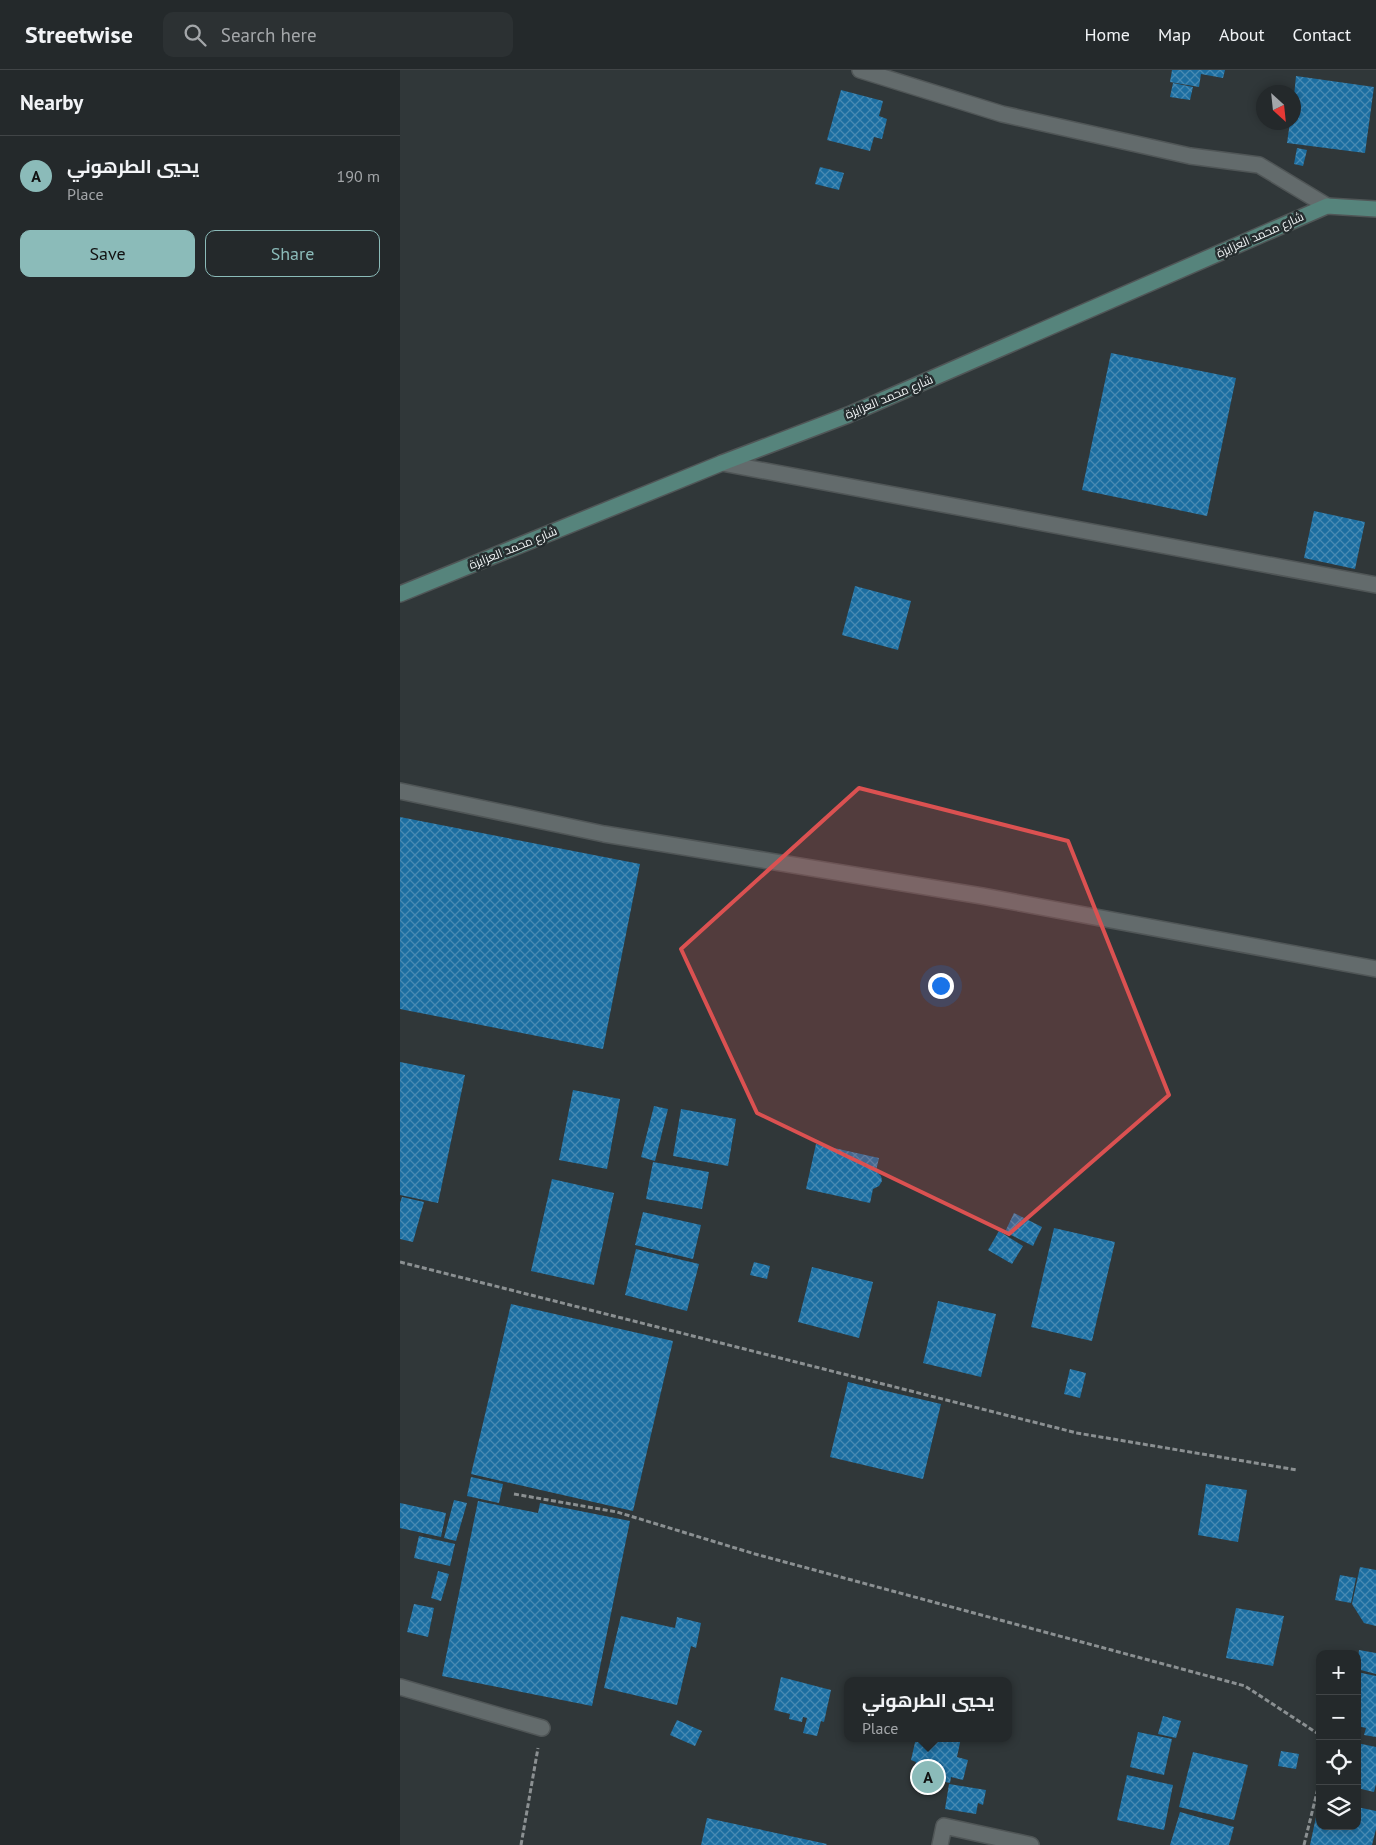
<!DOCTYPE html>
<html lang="en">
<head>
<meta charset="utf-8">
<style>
	:root { --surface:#24292b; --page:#2c3133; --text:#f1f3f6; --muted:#a3a6a9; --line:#414547; --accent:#8bbbb9 }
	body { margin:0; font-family:"PT Sans",Cairo,sans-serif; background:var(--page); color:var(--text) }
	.controls { position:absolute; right:15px; bottom:15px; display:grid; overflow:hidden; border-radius:10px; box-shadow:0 2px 8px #0003 }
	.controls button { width:45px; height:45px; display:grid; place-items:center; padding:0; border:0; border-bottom:1px solid var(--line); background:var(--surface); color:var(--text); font:25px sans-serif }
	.compass { position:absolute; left:856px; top:15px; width:45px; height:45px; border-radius:50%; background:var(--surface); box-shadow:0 2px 8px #0003; rotate:153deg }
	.you { position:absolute; left:540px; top:915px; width:18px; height:18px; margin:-12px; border:4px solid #fff; border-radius:50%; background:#1a73e8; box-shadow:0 0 0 8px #1a73e833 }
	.badge { display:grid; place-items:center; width:32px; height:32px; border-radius:50%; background:var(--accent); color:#111; font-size:16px; font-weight:700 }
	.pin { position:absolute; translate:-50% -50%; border:2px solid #fff; box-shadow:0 1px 5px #0006 }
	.popup { position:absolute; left:444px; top:1607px; width:168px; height:65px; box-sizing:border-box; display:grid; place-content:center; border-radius:10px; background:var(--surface); filter:drop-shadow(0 1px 4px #0005); font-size:16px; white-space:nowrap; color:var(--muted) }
	.popup b { font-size:19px; color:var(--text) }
	.popup::after { content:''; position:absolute; left:50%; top:100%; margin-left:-10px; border:10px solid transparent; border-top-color:var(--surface) }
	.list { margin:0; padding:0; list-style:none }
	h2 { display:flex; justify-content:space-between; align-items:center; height:65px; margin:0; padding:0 20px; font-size:21px }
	h2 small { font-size:16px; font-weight:400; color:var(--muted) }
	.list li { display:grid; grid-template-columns:32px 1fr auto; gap:15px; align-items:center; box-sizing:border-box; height:80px; padding:0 20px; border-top:1px solid var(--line) }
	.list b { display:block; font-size:19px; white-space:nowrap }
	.list p { margin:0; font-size:16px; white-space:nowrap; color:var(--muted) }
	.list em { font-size:16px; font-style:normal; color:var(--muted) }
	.actions { display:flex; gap:10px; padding:15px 20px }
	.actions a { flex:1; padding:11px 0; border:1px solid var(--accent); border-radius:10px; text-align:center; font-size:18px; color:var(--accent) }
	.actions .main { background:var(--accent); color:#111 }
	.icon { flex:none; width:28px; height:28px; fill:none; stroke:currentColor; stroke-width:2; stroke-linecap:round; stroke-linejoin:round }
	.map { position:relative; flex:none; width:976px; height:1775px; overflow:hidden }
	header { display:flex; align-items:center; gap:30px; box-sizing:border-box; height:70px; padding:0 25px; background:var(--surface); border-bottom:1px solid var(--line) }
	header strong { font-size:24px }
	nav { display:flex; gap:28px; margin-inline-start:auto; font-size:18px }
	.search { width:350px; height:45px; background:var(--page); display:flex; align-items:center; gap:12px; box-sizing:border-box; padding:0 18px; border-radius:10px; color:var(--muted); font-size:19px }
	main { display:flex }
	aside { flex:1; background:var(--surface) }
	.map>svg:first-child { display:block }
</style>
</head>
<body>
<header>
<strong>Streetwise</strong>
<div class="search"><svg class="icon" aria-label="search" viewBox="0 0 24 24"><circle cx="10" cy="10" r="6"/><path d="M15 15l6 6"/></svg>Search here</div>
<nav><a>Home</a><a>Map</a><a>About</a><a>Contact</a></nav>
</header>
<main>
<aside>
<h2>Nearby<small></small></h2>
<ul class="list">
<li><span class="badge">A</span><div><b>يحيي الطرهوني</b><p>Place</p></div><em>190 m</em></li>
</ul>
<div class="actions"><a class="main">Save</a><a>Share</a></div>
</aside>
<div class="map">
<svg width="976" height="1775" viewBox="0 0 976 1775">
	<defs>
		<pattern id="building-cross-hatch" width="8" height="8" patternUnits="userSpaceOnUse" patternTransform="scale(1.25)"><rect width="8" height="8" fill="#1c6ea1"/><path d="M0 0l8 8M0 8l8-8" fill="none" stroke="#488ab3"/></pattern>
	</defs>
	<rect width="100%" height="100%" fill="#303739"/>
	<g fill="url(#building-cross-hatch)">
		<polygon points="772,0 825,0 823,8 801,4 799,17 770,12"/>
		<polygon points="896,6 974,17 965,83 887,73 890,52 894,52 894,26"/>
		<polygon points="773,13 793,17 790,30 770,27"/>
		<polygon points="441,20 483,31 479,46 487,49 482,69 474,67 470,81 427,70"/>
		<polygon points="897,78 907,80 903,96 894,94"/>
		<polygon points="420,97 444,103 439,120 415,114"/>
		<polygon points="711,283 836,308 807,446 682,420"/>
		<polygon points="914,441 965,452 955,499 904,488"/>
		<polygon points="455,516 511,531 498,580 442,565"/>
		<polygon points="0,747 240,794 203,979 0,939"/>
		<polygon points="0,992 65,1005 38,1133 0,1125"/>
		<polygon points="173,1020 220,1029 207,1099 159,1090"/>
		<polygon points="254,1036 268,1039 255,1091 241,1087"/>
		<polygon points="281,1039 336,1049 328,1096 273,1086"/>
		<polygon points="416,1074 479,1088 476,1101 481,1106 482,1111 479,1116 473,1119 470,1133 406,1119"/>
		<polygon points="253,1092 309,1102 302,1139 246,1129"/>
		<polygon points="152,1109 214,1123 194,1215 131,1201"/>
		<polygon points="2,1127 24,1132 13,1172 0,1169 0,1133"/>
		<polygon points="243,1142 301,1155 293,1189 235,1175"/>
		<polygon points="614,1143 642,1157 633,1176 605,1162"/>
		<polygon points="654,1158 715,1172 692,1271 631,1257"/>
		<polygon points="599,1161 623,1176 612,1194 588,1180"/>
		<polygon points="236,1179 299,1194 287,1241 225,1225"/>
		<polygon points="354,1192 370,1196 367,1209 350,1205"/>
		<polygon points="412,1197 473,1212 459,1268 398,1252"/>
		<polygon points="538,1231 596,1244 581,1307 523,1293"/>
		<polygon points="111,1234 273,1271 233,1441 71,1404"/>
		<polygon points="670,1299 686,1303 680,1328 664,1324"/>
		<polygon points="448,1312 541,1334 523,1409 430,1387"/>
		<polygon points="71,1407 103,1414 99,1433 67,1426"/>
		<polygon points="806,1414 847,1420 838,1472 798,1465"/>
		<polygon points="54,1430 67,1433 56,1471 44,1468"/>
		<polygon points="78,1431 138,1443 140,1433 230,1451 192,1636 42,1606"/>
		<polygon points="0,1433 46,1443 41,1467 0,1458"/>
		<polygon points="19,1466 55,1474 50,1496 14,1488"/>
		<polygon points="960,1497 976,1500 976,1556 964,1553 952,1534"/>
		<polygon points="38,1501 49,1504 41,1531 31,1528"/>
		<polygon points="940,1505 956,1508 951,1533 935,1530"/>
		<polygon points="14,1534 34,1538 28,1567 7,1562"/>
		<polygon points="836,1538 884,1546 873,1596 826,1588"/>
		<polygon points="221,1546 275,1558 277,1547 301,1553 296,1578 291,1576 277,1635 204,1618"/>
		<polygon points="959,1580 976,1583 976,1604 957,1599"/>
		<polygon points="957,1602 976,1606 976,1667 964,1665 966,1658 957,1656"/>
		<polygon points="381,1607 431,1620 424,1652 421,1651 417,1666 403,1663 407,1648 403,1647 402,1652 389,1649 390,1644 374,1640"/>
		<polygon points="763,1646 781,1651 776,1668 758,1664"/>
		<polygon points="277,1650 302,1661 295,1676 270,1665"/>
		<polygon points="738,1662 772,1669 764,1705 730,1697"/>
		<polygon points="516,1668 561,1668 557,1687 568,1690 563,1710 551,1707 550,1713 513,1705 516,1692 511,1690"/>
		<polygon points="957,1673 976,1677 976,1714 974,1722 957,1718"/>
		<polygon points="881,1681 899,1684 896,1699 878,1696"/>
		<polygon points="793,1682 848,1695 834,1750 779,1737"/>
		<polygon points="727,1705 773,1715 764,1760 717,1750"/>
		<polygon points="549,1714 586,1720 583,1735 578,1733 576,1744 545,1739"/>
		<polygon points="919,1733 920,1756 957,1756 957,1737 976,1741 976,1759 972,1775 910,1775"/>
		<polygon points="780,1742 834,1757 829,1775 770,1775"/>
		<polygon points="307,1748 427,1774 426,1775 301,1775"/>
	</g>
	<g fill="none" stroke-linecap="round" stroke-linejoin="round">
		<g stroke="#505657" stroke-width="18">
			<g id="service">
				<polyline points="460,0 602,44 790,86 859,95 927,136"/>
				<polyline points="0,721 204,764 582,826 976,899"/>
			</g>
		</g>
		<g stroke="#505657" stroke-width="18">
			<g id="minor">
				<polyline points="322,393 976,515"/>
				<polyline points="0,1617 142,1658"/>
				<polyline points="540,1775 544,1756 631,1775"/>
			</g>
		</g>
		<g stroke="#505657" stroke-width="18">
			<polyline id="secondary" points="0,524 322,393 448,345 927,136 976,139"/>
		</g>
		<g stroke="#8b9092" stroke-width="3" stroke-dasharray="5 2.5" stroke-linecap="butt">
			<polyline points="0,1192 677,1363 897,1400"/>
			<polyline points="114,1424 217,1442 355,1484 845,1616 920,1665"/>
			<polyline points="121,1775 138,1678"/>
			<polyline points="904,1775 920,1710"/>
		</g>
		<use href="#service" stroke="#636b6c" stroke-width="15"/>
		<use href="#minor" stroke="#636b6c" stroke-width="15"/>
		<use href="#secondary" stroke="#56847c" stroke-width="15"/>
	</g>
	<path fill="#db5151" fill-opacity="0.2" stroke="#db5151" stroke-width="4" stroke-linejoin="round" d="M459 718 668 771 769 1025 609 1164 357 1043 281 879Z"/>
	<g text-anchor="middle" stroke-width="5" stroke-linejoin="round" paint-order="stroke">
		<g font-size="12" fill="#f0f4f5" stroke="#262d2f">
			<text transform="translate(860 165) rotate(-24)" y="4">شارع محمد العزايزة</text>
			<text transform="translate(489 327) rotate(-23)" y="4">شارع محمد العزايزة</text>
			<text transform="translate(113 478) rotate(-22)" y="4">شارع محمد العزايزة</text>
		</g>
	</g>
</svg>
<div class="controls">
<button>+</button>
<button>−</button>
<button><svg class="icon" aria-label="locate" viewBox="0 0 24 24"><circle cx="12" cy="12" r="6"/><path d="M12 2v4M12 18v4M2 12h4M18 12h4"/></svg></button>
<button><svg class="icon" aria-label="layers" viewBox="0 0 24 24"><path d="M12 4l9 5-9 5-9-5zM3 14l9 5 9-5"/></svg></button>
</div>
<svg class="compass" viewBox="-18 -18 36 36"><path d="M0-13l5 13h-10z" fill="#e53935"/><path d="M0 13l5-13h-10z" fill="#a3a6a9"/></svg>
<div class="you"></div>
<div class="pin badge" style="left:528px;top:1707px">A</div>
<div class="popup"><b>يحيي الطرهوني</b>Place</div>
</div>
</main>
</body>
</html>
